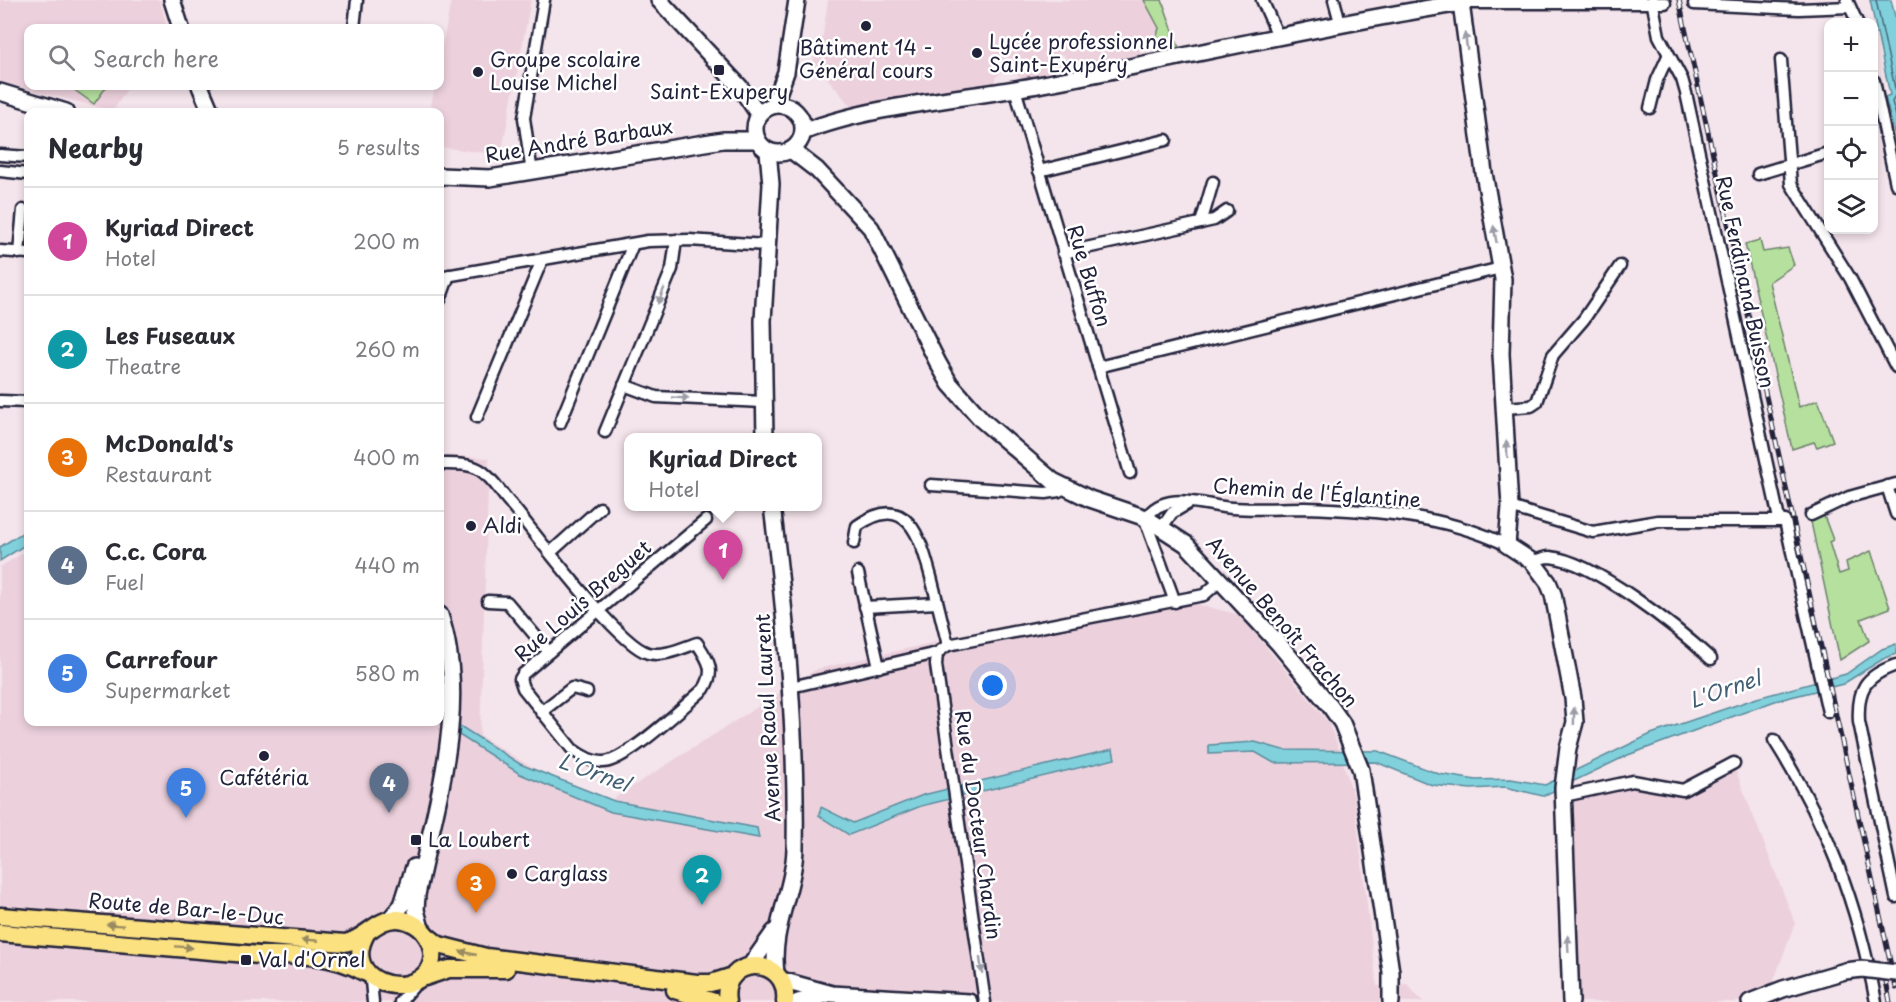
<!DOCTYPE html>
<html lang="en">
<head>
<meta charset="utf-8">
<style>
	:root { --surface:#fff; --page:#f7f7f7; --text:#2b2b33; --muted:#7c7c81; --line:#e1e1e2; --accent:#d93025 }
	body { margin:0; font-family:"Playpen Sans",sans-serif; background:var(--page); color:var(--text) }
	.controls { position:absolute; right:18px; top:18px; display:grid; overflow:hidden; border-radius:12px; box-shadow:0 3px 9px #0003 }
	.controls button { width:54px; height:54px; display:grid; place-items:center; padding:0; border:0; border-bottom:2px solid var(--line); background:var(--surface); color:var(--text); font:30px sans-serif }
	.you { position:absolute; left:993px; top:686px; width:21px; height:21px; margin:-15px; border:4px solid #fff; border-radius:50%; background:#1a73e8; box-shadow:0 0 0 9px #1a73e833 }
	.badge { display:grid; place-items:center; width:39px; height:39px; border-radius:50%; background:var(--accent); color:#fff; font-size:20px; font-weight:700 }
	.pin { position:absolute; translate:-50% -50px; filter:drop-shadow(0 2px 3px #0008) }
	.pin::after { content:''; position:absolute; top:32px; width:21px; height:18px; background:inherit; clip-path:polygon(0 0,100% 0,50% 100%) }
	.popup { position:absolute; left:624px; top:433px; width:198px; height:78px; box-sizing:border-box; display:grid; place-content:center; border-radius:12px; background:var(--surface); filter:drop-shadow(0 2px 4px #0005); font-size:20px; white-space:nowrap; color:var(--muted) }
	.popup b { font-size:22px; color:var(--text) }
	.popup::after { content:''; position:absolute; left:50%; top:100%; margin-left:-12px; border:12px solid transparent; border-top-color:var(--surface) }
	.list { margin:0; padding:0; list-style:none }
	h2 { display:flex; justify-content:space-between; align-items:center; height:78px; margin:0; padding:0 24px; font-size:26px }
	h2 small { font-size:20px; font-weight:400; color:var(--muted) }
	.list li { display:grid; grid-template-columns:39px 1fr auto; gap:18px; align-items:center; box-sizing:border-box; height:108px; padding:0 24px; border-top:2px solid var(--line) }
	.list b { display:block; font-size:22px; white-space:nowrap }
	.list p { margin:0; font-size:20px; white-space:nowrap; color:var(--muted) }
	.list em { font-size:20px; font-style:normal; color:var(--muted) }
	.icon { flex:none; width:33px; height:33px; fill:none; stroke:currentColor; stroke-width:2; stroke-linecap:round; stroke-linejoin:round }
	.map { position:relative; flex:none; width:1896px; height:1002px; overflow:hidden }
	.search { position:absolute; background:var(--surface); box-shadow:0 3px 9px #0003; left:24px; top:24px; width:420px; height:66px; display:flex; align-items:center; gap:15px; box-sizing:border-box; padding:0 21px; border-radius:12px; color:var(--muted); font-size:22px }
	.panel { position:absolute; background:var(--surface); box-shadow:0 3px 9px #0003; left:24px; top:108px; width:420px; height:618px; border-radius:12px }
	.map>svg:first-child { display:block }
</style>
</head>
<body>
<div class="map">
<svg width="1896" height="1002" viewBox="0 0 1896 1002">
	<rect width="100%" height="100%" fill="#f4e4eb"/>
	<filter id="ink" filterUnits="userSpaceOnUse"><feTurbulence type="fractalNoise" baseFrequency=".0167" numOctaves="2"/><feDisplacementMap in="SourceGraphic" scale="12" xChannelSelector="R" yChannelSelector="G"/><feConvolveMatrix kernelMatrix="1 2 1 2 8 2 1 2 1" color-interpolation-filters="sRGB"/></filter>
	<g filter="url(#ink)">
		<g fill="#ecd1dd">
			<polygon points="0,0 160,0 167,28 28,28 28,86 129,86 113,111 0,82"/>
			<polygon points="451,0 531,0 501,155 440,147 440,112 436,112 437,107 431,106 435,86 440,86 440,59"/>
			<polygon points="828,0 1162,0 1179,48 1160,51 1157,47 1141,49 1140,55 1074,67 1062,54 1055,61 1064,72 1021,78 1008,66 995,78 995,84 852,108 814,62 813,50 822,41"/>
			<polygon points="440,455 489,458 480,736 543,774 605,804 817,669 989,630 1165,596 1240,615 1328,722 1337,743 1354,798 1377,986 1407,984 1423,1002 0,1002 0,567 28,550 28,722 440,722"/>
			<polygon points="1732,761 1795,923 1766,1002 1562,1002 1555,793 1634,780 1677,788"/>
		</g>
		<g fill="#b5e09e" stroke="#6c816c" stroke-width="1.5">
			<polygon points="1144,0 1162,0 1179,48 1160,51 1155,42 1159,28"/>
			<polygon points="69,86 107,86 94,104"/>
			<polygon points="1760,240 1763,252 1788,248 1794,265 1769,282 1799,407 1818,400 1833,441 1817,447 1814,442 1792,449 1745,244"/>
			<polygon points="1824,516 1833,540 1829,542 1839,574 1848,571 1846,562 1871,551 1890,608 1861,619 1869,641 1840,660 1811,522"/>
		</g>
		<g fill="#81d1dd" stroke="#5b8b9c" stroke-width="1.5">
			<polygon points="1870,0 1891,0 1896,21 1896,139 1885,97 1890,95"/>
			<polygon points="28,529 28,543 0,561 0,547"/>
			<polygon points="1896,644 1896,654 1883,659 1843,684 1775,701 1628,755 1543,796 1505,787 1471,789 1432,785 1376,762 1274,763 1255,752 1209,754 1209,745 1255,742 1283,750 1378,751 1439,774 1476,780 1511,779 1545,785 1651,734 1757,698 1846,674 1882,649"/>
			<polygon points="460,726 520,764 614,801 757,828 759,838 611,812 520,774 459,735"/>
			<polygon points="1113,749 1115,759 921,806 849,835 819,816 821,807 853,823 923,795"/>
		</g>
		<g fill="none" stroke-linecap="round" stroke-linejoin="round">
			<polyline stroke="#48687c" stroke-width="1.5" points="1876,0 1896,93 1892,102 1896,116"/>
			<g stroke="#22223b" stroke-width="15">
				<g id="street">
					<polyline points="1262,0 1279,38"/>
					<polyline points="1334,0 1341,26"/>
					<polyline points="1456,0 1461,3 1665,3"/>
					<polyline points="1652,0 1659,36 1682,79 1686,93 1779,519"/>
					<polyline points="1847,0 1857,22"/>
					<polyline points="1694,4 1799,9 1850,7"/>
					<polyline points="354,28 357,0"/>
					<polyline points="1781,60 1791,184 1850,278 1896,367"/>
					<polyline points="1874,81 1896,184"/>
					<polyline points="1015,89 1130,473"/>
					<polyline points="1650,108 1657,80 1668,56"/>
					<polyline points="0,155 28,157"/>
					<polyline points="0,171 28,174"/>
					<polyline points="1039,171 1166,140"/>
					<polyline points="532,173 524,118 544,0"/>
					<polyline points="1758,174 1828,153"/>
					<polyline points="1201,223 1213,182"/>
					<polyline points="0,251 28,253"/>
					<polyline points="19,253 23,210"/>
					<polyline points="1063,253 1214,220 1227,211"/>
					<polyline points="440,277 648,241 689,240 766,245"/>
					<polyline points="440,300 449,275"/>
					<polyline points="1098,367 1501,268"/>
					<polyline points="624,385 656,397 763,402"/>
					<polyline points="0,401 28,402"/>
					<polyline points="1505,408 1531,406 1537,402 1553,355 1584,319 1620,266"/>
					<polyline points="477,417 542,260"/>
					<polyline points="560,423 633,244"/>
					<polyline points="605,432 672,269 676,240"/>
					<path d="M440 464C452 464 469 463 480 470 492 477 501 493 510 503 535 533 618 645 648 653 664 657 682 648 697 643 708 660 716 670 704 689 685 705 624 764 602 762 591 762 580 755 572 749L523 688 520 679 523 674 706 520"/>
					<polyline points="931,485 1046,493 1059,491 1064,487"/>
					<polyline points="1887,486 1896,514"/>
					<polyline points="1510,507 1593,532 1658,521 1785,521 1828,712"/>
					<polyline points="1811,515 1849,497 1896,484"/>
					<polyline points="1144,517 1175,602"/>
					<path d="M1146 518C1165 489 1204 506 1232 508 1256 510 1281 508 1305 508 1374 510 1444 515 1507 545"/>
					<polyline points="1163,526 1172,513 1189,503"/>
					<path d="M854 543 857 526C907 491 920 536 931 577 937 600 942 622 948 645"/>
					<polyline points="551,552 600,508"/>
					<path d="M1533 562C1539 559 1544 557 1550 557 1594 561 1679 629 1711 659"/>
					<polyline points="858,573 879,667"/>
					<polyline points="488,601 507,602 549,652"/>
					<polyline points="865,607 937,603"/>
					<polyline points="937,653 936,665 985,1002"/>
					<polyline points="937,653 948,645 1204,595 1221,580"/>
					<path d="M1896 665C1865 676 1857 689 1859 722L1896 897"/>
					<polyline points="791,687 937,653"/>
					<polyline points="541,712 572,688 587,692"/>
					<path d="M1774 740C1828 826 1857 902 1876 1002"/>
					<polyline points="1564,796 1633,781 1683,790 1734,763"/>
					<polyline points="371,981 373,1002"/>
					<polyline points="400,1002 413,987"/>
				</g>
			</g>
			<g stroke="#22223b" stroke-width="20">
				<g id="secondary">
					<polyline points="172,0 181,28"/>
					<polyline points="659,0 740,87 759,115"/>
					<polyline points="200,86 211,112"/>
					<polyline points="0,92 66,112"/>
					<circle cx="779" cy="129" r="24"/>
					<polyline points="774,105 786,72 797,0"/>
					<path d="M803 132C874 104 967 99 1043 84 1182 58 1321 25 1461 3L1484 173 1503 279 1501 354 1510 507 1507 545 1533 562 1548 582 1553 594 1573 698 1575 722 1568 748 1563 788 1571 1002"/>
					<polyline points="791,150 817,170 871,228 938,363 950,384 982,420 1053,481 1090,499 1146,518 1186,544 1279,644 1330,706 1342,723 1361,770 1391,972 1391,1002"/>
					<polyline points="440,176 490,178 723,140 757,140"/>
					<polyline points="765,438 763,321 771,184 768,151"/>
					<path d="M772 506C786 620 797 734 795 848 794 891 770 929 776 973"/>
					<polyline points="389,920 402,905 414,867"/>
					<path d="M421 929 416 910 417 895C435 805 470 707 440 615"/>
					<polyline points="750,966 774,932"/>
					<polyline points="781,980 832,994 969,1002"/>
					<polyline points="798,1002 826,995"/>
					<polyline points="1750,1002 1783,989 1845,971"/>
				</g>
			</g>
			<g stroke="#22223b" stroke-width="21">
				<g id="primary">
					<path d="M0 916 345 943C366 939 376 918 398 919 410 920 422 927 428 938 433 948 434 960 429 969 409 1002 340 981 366 934"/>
					<path d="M0 933 259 955C296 955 330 953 364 972"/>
					<polyline points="426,935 439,945 486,957 697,983 711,983 733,976"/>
					<polyline points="425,977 449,969 506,969"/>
					<polyline points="675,990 714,1002"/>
					<path d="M727 1002C719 955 790 953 785 1002"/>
				</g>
			</g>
			<use href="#street" stroke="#fff" stroke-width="10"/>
			<use href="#secondary" stroke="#fff" stroke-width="15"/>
			<use href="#primary" stroke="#fbe180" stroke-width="16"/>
			<g stroke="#22223b" stroke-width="5">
				<g id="rail">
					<polyline points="1679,0 1896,988"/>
					<polyline points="1885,976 1890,1002"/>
				</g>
			</g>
			<use href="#rail" stroke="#fff" stroke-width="3" stroke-dasharray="9" stroke-linecap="butt"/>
			<g stroke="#22223b" stroke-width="20" stroke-linecap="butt">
				<polyline id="secondary-bridge" points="1845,971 1862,969 1896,973"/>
			</g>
			<use href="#secondary-bridge" stroke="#fff" stroke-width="15"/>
		</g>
		<defs><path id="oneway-solid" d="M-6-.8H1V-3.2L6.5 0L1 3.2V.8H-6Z" transform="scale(1.5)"/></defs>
		<g fill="#9c9ca7">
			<use href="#oneway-solid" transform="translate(1466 41) rotate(-98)"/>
			<use href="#oneway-solid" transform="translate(1495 234) rotate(-100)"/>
			<use href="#oneway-solid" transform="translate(661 296) rotate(112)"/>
			<use href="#oneway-solid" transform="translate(681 398) rotate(3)"/>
			<use href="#oneway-solid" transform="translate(1507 449) rotate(-93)"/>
			<use href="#oneway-solid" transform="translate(1574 716) rotate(-89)"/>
			<use href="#oneway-solid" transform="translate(1568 944) rotate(-93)"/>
			<use href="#oneway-solid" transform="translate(981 965) rotate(82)"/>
		</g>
		<g fill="#998b61">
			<use href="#oneway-solid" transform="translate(115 925) rotate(-176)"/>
			<use href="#oneway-solid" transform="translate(310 940) rotate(-175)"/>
			<use href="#oneway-solid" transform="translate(184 947) rotate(4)"/>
			<use href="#oneway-solid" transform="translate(468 953) rotate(-167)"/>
		</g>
	</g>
	<g fill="#22223b" stroke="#fff" stroke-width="2">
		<circle cx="866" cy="26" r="6"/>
		<circle cx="977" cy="53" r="6"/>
		<rect x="713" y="64" width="12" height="12" rx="3"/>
		<circle cx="478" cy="72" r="6"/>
		<circle cx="471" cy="526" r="6"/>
		<circle cx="264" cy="756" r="6"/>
		<rect x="410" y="834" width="12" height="12" rx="3"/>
		<circle cx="512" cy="874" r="6"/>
		<rect x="240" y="954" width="12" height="12" rx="3"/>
	</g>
	<g text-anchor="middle" stroke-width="5" stroke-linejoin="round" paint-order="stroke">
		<g font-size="20" fill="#22223b" stroke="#fff" text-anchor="start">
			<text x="989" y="49">Lycée professionnel<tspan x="989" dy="23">Saint-Exupéry</tspan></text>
			<text x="866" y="55" text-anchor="middle">Bâtiment 14 -<tspan x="866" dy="23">Général cours</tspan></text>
			<text x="490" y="67">Groupe scolaire<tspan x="490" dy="23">Louise Michel</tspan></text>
			<text x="719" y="99" text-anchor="middle">Saint-Exupery</text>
			<text x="483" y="533">Aldi</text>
			<text x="264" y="785" text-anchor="middle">Cafétéria</text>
			<text x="428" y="847">La Loubert</text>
			<text x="524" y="881">Carglass</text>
			<text x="258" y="967">Val d'Ornel</text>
		</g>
		<g font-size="20" fill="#22223b" stroke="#fff">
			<text transform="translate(579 141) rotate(-9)" y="7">Rue André Barbaux</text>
			<text transform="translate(1089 276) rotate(73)" y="7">Rue Buffon</text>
			<text transform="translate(1745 282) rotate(78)" y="7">Rue Ferdinand Buisson</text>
			<text transform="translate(1317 493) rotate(4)" y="7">Chemin de l'Églantine</text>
			<text transform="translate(583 601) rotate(-41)" y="7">Rue Louis Breguet</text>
			<text transform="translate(1282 622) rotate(49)" y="7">Avenue Benoît Frachon</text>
			<text transform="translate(768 718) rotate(-93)" y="7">Avenue Raoul Laurent</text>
			<text transform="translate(978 825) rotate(82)" y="7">Rue du Docteur Chardin</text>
			<text transform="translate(186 909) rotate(5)" y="7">Route de Bar-le-Duc</text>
		</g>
		<g font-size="21" font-style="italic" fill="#435f74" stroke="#fff">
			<text transform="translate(1725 690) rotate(-19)" y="7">L'Ornel</text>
			<text transform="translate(594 773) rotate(20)" y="7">L'Ornel</text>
		</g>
	</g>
</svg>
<div class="controls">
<button>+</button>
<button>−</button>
<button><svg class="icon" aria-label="locate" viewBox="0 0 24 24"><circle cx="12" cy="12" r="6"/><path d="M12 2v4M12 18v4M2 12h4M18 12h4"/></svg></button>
<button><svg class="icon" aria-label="layers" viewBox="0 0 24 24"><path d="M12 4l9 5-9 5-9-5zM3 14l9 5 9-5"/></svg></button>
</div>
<div class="you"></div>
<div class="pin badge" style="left:723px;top:580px;background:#d1479c">1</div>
<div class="popup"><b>Kyriad Direct</b>Hotel</div>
<div class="pin badge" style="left:702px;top:905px;background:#0f9aa8">2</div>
<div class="pin badge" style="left:476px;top:913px;background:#e8710a">3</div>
<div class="pin badge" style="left:389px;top:813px;background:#5c6f8a">4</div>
<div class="pin badge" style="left:186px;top:818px;background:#3f7fe0">5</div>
<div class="search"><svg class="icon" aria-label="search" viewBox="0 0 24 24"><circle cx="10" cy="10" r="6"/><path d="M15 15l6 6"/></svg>Search here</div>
<section class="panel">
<h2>Nearby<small>5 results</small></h2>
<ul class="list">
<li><span class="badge" style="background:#d1479c">1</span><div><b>Kyriad Direct</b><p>Hotel</p></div><em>200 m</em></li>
<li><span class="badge" style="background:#0f9aa8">2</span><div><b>Les Fuseaux</b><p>Theatre</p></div><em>260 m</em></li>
<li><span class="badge" style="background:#e8710a">3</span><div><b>McDonald's</b><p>Restaurant</p></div><em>400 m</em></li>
<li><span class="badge" style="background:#5c6f8a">4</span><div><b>C.c. Cora</b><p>Fuel</p></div><em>440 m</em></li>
<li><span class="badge" style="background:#3f7fe0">5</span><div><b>Carrefour</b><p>Supermarket</p></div><em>580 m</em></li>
</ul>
</section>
</div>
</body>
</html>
